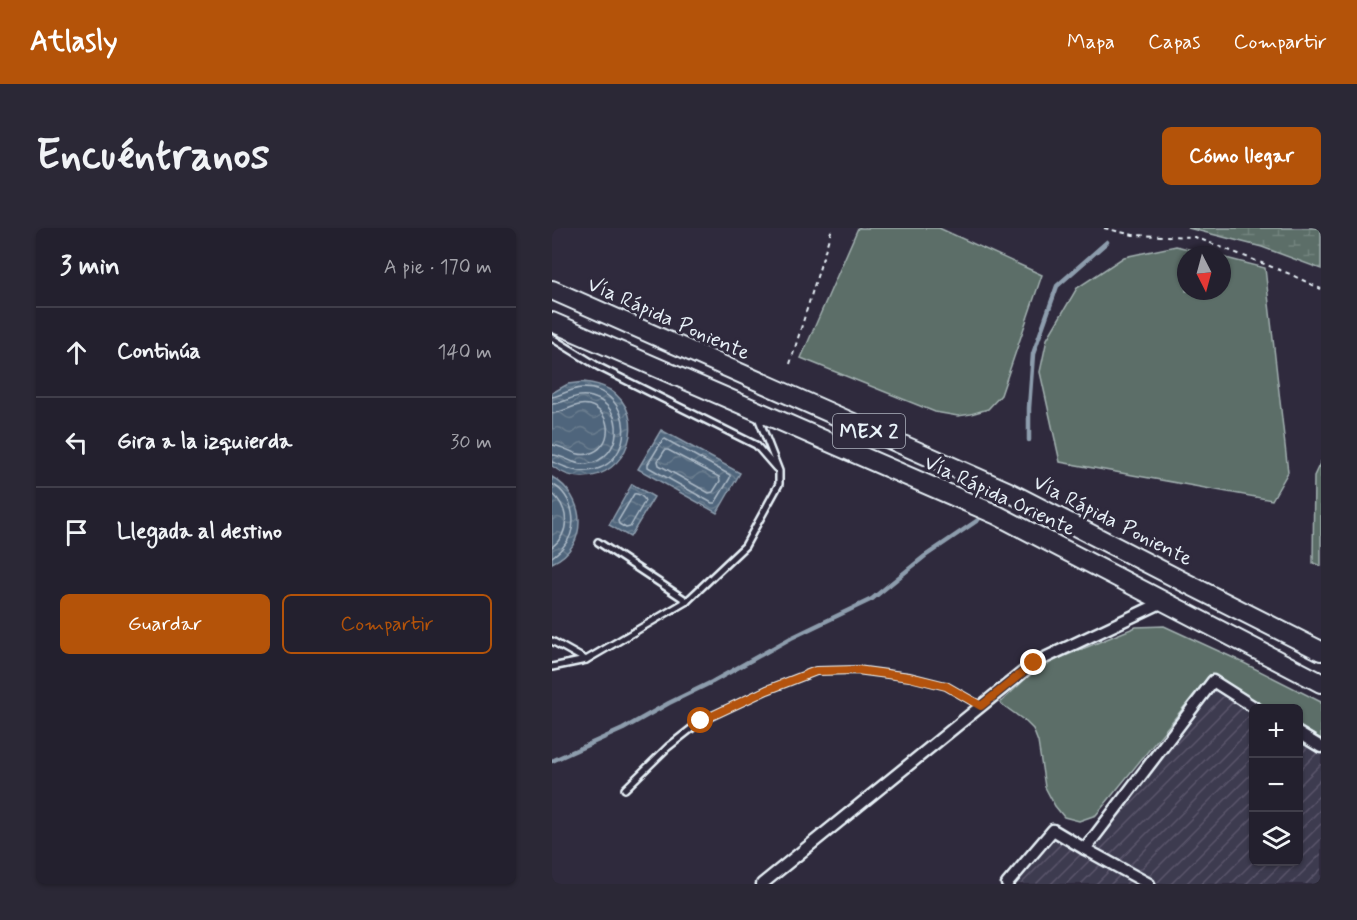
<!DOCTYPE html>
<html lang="es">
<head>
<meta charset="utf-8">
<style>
	:root { --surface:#23202e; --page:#2b2836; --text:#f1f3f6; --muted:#a3a3aa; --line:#403e4a; --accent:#b45309 }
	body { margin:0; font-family:Mynerve,sans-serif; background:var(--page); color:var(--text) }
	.controls { position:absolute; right:18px; bottom:18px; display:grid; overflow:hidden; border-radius:9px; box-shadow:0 2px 4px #0004 }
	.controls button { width:54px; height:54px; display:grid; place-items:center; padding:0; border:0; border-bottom:2px solid var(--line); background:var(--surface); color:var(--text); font:30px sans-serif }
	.compass { position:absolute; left:625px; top:18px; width:54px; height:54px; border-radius:50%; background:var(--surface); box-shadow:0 2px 4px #0004; rotate:174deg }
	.stop { position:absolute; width:18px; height:18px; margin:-14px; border:4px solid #b45309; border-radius:50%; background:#fff }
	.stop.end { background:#b45309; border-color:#fff; box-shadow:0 2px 6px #0008 }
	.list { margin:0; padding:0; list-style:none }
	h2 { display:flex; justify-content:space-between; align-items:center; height:78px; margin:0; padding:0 24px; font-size:26px }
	h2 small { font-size:20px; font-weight:400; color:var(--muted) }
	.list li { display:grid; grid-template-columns:39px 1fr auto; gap:18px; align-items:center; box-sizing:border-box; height:90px; padding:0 24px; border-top:2px solid var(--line) }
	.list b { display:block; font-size:22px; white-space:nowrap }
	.list em { font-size:20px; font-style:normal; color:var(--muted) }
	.actions { display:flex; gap:12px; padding:18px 24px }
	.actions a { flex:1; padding:14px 0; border:2px solid var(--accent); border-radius:9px; text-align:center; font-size:21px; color:var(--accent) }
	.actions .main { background:var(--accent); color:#fff }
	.icon { flex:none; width:33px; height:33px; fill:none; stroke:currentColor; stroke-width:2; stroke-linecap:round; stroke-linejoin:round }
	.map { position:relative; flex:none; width:769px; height:656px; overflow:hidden; border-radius:9px }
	header { display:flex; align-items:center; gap:36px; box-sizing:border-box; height:84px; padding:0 30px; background:var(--accent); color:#fff }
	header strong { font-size:28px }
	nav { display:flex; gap:33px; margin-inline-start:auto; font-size:21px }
	.intro { display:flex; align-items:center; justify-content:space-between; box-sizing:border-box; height:144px; padding:0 36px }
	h1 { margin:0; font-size:42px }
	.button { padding:15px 27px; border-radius:9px; background:var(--accent); color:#fff; font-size:21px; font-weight:700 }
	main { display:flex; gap:36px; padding:0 36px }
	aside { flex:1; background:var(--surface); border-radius:9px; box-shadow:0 2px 4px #0004 }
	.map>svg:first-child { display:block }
</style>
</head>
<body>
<header>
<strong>Atlasly</strong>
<nav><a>Mapa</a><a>Capas</a><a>Compartir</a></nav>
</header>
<div class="intro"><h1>Encuéntranos</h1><a class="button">Cómo llegar</a></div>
<main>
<aside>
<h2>3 min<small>A pie · 170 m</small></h2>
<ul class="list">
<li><svg class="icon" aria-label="ahead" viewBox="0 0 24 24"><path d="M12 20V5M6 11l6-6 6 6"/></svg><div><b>Continúa</b></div><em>140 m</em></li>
<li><svg class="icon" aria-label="left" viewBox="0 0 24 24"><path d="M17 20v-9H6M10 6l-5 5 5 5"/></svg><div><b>Gira a la izquierda</b></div><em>30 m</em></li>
<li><svg class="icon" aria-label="arrive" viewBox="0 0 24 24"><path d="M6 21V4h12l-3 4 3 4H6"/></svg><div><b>Llegada al destino</b></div></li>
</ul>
<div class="actions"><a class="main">Guardar</a><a>Compartir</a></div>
</aside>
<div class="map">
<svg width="769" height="656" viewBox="0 0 769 656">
	<defs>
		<pattern id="industrial-furrows" width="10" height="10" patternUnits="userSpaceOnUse" patternTransform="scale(1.5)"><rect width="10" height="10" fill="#3e3a50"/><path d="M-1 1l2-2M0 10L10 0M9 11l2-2" fill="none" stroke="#5a576a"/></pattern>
		<pattern id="wetland-marsh" width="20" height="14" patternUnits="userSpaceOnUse" patternTransform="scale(1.5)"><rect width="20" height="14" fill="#5b6e67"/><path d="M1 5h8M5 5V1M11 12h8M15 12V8" fill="none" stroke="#73837e"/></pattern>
		<pattern id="water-waves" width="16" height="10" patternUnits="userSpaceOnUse" patternTransform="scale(1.5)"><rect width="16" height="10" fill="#50657b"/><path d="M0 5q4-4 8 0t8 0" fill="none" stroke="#697c8e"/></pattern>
	</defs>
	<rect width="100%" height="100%" fill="#2f2a3d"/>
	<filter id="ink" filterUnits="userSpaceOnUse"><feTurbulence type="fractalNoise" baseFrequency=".0167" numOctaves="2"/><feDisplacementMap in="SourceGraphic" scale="12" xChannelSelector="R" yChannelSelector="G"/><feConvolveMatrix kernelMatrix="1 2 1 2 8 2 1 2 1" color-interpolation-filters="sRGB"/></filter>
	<g filter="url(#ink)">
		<polygon fill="url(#industrial-furrows)" points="661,453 702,481 702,634 746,634 747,505 769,519 769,656 455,656 501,602 533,621"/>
		<g fill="#5b6e67" stroke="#a2b0b0" stroke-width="1.5">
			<polygon points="306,0 387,0 490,47 449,167 436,181 419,186 406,188 383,184 249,130"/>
			<polygon points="624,18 661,27 634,27 634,63 670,63 670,29 713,40 736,244 720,272 508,234 488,144 495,111 525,60 572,29"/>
			<polygon points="769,233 769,338 761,335 762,248"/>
			<polygon points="612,398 686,432 769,474 769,511 747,498 746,481 716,480 658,447 544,587 527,593 512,589 503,578 493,559 486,514 481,501 473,493 448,475 486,439 584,399"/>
		</g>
		<polygon fill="url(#wetland-marsh)" stroke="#a2b0b0" stroke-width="1.5" points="636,0 769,0 769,41 710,19"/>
		<g fill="url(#water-waves)" stroke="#8d9dad" stroke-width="1.5">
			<path d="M32 154C41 155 50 157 58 162 98 188 75 250 30 249 19 249 9 245 0 238V165L16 156Z"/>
			<polygon points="109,202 188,245 165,285 86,241"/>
			<path d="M0 249C34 268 38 318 0 335Z"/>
			<polygon points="80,256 102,269 78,309 57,297"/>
		</g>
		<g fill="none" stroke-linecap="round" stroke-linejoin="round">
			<g stroke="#abb9c6" stroke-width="1.5">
				<path d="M0 169C11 167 19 160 31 160 83 160 86 239 35 243 27 244 20 242 13 239 8 237 5 235 0 234"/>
				<path d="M0 176C15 175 23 164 40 169 75 179 71 231 35 236 21 238 13 227 0 227"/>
				<path d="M0 185C13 185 23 174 37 177 61 184 62 220 36 226 23 229 13 218 0 217"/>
				<polygon points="113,211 178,247 178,250 163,275 160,275 96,239 96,236 110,213"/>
				<polygon points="113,222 116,222 167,249 168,253 161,264 157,265 107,237 106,233"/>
				<path d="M0 256C22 268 28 300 11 319 8 323 4 326 0 329"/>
				<path d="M0 265C17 280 19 304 0 319"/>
				<path d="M82 266C86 265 92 269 93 273L78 299 74 300 67 296 66 293Z"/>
			</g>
			<g stroke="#8d9dad" stroke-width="4.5">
				<polyline points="477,212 477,180 481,126 505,58 555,14"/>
				<polyline points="0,533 71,501 117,475 160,454 239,410 320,371 373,328 426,292"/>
			</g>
			<g stroke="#e8f1f8" stroke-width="10">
				<g id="service">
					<polyline points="0,110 47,139 204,217 224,240"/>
					<polyline points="46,314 135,373"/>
					<polyline points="0,413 34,432"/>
					<polyline points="0,439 34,432 135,373 193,318 227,256 227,243 206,189"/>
					<polyline points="73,561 116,519 149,493 215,462 264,443 305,442 358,449 394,458 429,478"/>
				</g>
			</g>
			<g stroke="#e8f1f8" stroke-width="15">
				<g id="minor">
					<polyline points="746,505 769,519"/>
					<polyline points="533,621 661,453 705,481"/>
					<polyline points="210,656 482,435 611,374"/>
					<polyline points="455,656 501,602 533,621 597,656"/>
				</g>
			</g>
			<g stroke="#e8f1f8" stroke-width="22">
				<g id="trunk">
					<polyline points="0,62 455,263 630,353 769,423"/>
					<polyline points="0,94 445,287 769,455"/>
				</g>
			</g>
			<g stroke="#e8f1f8" stroke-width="2" stroke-dasharray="4.5 4.5" stroke-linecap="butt">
				<polyline points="552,0 581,7 643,9 738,46 769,61"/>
				<polyline points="238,136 280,0"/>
			</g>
			<use href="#service" stroke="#2f2a3d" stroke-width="5"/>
			<use href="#minor" stroke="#2f2a3d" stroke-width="10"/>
			<use href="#trunk" stroke="#2f2a3d" stroke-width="18"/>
		</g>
	</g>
	<g fill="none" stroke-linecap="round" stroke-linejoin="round" filter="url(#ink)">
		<polyline stroke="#b45309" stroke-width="8" points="149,493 215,462 264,443 305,442 357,449 394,458 429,478 482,435"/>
	</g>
	<g text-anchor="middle" stroke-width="6" stroke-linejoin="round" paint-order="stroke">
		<rect fill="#2f2a3d" stroke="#b0b5c0" stroke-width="1.5" x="281" y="186" width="72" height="34" rx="4.5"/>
		<g font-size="20" font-weight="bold" fill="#e8f1f8">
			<text x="317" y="210">MEX 2</text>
		</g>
		<g font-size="21" fill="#e8f1f8" stroke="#2f2a3d">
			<text transform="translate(117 90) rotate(24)" y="7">Vía Rápida Poniente</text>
			<text transform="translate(448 267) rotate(25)" y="7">Vía Rápida Oriente</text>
			<text transform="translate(561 292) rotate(27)" y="7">Vía Rápida Poniente</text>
		</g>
	</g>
</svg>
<div class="controls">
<button>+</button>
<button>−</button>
<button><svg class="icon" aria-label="layers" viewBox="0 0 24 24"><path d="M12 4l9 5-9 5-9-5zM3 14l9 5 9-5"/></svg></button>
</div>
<svg class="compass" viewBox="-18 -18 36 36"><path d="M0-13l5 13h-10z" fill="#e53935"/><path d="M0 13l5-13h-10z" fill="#a3a3aa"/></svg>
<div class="stop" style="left:149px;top:493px"></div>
<div class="stop end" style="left:482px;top:435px"></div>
</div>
</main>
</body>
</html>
